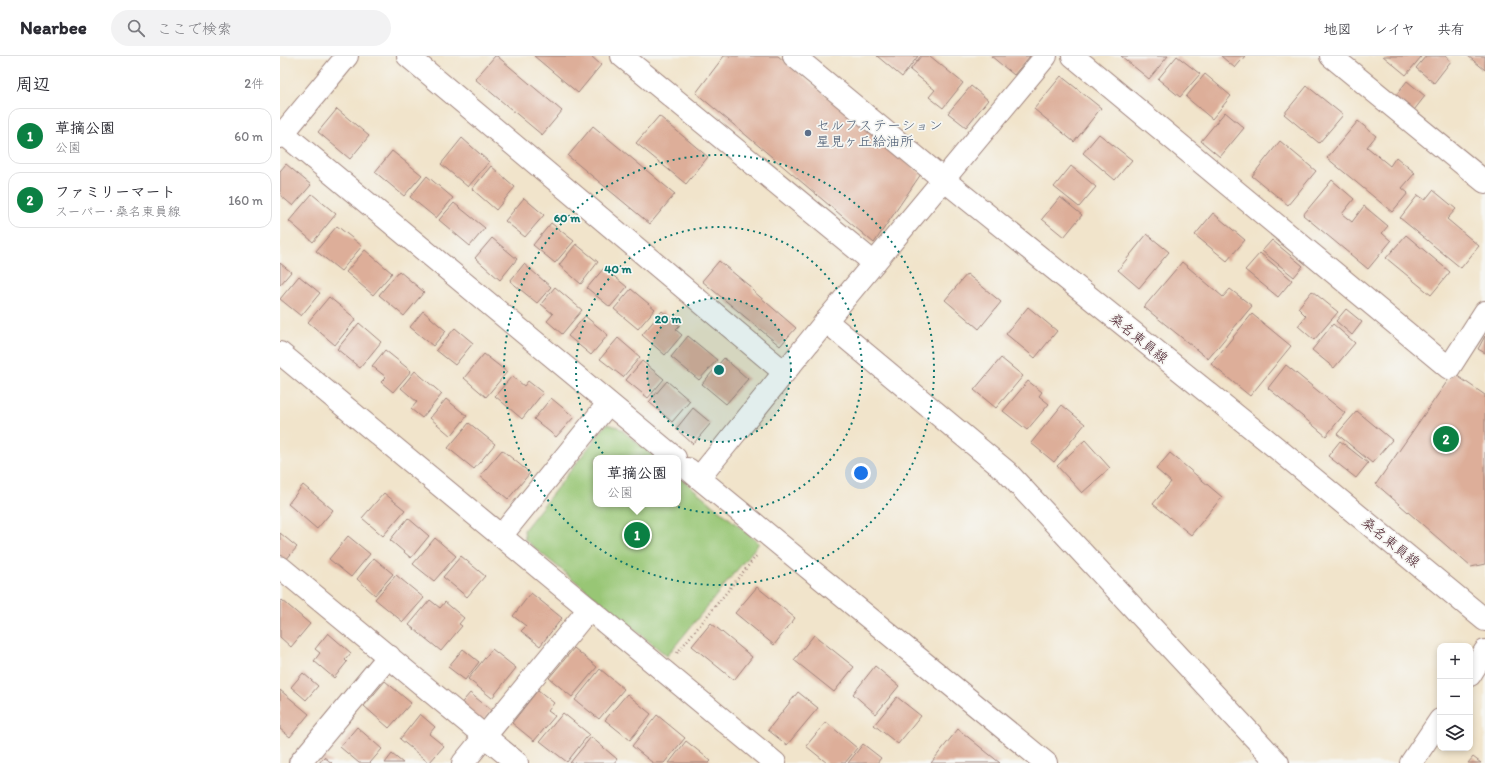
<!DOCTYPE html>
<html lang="ja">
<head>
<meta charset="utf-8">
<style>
	:root { --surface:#fff; --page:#f2f2f3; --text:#2b2b33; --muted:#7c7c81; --line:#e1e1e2; --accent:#0b8043 }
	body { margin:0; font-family:Itim,"Klee One",sans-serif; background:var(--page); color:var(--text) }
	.controls { position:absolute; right:12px; bottom:12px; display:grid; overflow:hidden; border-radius:8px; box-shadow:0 2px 6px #0003 }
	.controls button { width:36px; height:36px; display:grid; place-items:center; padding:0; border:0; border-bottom:1px solid var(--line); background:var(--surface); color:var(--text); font:20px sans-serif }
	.you { position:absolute; left:581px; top:417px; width:14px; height:14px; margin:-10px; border:3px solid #fff; border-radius:50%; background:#1a73e8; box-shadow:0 0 0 6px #1a73e833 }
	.badge { display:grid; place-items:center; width:26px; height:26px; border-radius:50%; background:var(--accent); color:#fff; font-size:13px; font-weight:700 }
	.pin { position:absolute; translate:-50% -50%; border:2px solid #fff; box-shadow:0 1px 4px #0006 }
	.popup { position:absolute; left:313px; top:399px; width:88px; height:52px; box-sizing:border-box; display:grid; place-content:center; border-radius:8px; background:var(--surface); filter:drop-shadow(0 1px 3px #0005); font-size:13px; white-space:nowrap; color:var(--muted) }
	.popup b { font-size:15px; color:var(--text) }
	.popup::after { content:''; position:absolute; left:50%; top:100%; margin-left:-8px; border:8px solid transparent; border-top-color:var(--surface) }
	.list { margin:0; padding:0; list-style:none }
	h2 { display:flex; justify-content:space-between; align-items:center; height:52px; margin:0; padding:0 16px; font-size:17px }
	h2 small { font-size:13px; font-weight:400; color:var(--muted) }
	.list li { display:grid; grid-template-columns:26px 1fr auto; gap:12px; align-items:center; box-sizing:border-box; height:56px; margin:0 8px 8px; padding:0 8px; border:1px solid var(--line); border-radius:12px }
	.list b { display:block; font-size:15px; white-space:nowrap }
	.list p { margin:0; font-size:13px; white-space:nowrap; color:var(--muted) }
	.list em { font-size:13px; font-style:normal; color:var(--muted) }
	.icon { flex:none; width:22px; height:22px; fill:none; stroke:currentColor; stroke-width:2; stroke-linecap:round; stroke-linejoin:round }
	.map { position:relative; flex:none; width:1205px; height:707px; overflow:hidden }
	header { display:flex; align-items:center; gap:24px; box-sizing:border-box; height:56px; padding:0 20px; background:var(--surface); border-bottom:1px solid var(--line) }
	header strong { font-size:19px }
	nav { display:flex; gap:22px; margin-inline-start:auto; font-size:14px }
	.search { width:280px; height:36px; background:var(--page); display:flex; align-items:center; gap:10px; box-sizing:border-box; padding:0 14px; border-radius:22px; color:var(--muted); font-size:15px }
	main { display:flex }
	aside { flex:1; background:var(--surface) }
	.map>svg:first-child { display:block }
</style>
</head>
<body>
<header>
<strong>Nearbee</strong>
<div class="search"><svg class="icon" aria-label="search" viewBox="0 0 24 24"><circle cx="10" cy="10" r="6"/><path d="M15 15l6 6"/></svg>ここで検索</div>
<nav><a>地図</a><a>レイヤ</a><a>共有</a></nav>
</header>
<main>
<aside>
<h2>周辺<small>2件</small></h2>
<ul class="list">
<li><span class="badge">1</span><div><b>草摘公園</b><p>公園</p></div><em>60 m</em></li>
<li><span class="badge">2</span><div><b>ファミリーマート</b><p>スーパー · 桑名東員線</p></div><em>160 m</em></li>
</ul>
</aside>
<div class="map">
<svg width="1205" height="707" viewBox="0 0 1205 707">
	<rect width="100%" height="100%" fill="#f6f6f2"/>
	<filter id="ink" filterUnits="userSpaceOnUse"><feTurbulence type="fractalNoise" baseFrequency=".025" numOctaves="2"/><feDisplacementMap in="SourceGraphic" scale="8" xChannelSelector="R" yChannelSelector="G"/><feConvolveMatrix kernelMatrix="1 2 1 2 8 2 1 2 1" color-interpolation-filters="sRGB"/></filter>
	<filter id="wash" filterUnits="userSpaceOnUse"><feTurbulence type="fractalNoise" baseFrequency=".012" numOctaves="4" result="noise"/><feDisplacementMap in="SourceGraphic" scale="16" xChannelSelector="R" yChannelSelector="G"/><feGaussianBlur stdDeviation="0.9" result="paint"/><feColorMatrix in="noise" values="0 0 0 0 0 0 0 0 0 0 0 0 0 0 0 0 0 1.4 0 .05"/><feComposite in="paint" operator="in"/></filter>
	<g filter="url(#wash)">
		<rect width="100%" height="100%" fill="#f1e4cb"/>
		<polygon fill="#98c674" stroke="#717250" points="327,368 338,371 376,402 316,402 316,448 398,448 398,420 479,487 387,600 245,484 244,474"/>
		<g id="blocks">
			<g fill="#ddae99">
				<polygon points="215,0 217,0 282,55 262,79 195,23"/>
				<polygon points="254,0 311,0 321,9 298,37"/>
				<polygon points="444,0 498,0 641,118 594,187 416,37"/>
				<polygon points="597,0 638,0 622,21"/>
				<polygon points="641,0 650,0 683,27 663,52 649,41 655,34 630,14"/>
				<polygon points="711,0 750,0 734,19"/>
				<polygon points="841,0 888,0 869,23"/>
				<polygon points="897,0 920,18 900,41 878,23"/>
				<polygon points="941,0 965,0 955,12"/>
				<polygon points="1103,0 1139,0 1141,1 1126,19"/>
				<polygon points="1146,0 1165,0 1171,5 1154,27 1136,12"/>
				<polygon points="1188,0 1205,0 1205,14"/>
				<polygon points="925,18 951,40 932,63 906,41"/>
				<polygon points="781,20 821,52 794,86 754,53"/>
				<polygon points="1127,25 1145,40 1131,58 1113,43"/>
				<polygon points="691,30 708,44 686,71 668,57"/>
				<polygon points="1027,30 1063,59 1039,87 1004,58"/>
				<polygon points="57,53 89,80 70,103 38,76"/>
				<polygon points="945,56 964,72 940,101 921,85"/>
				<polygon points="379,60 428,101 406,128 356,87"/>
				<polygon points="1078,65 1096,80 1087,91 1110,110 1116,101 1135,117 1122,132 1128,137 1112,156 1047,102"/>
				<polygon points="313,70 395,138 370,168 288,100"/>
				<polygon points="819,78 852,104 835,124 803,97"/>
				<polygon points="182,82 209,106 188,131 161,108"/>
				<polygon points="1000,85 1036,115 1008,149 972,120"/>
				<polygon points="112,95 142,119 124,140 95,116"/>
				<polygon points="6,108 31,129 13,150 0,139 0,115"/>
				<polygon points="211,110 235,131 216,154 192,133"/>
				<polygon points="791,110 816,131 799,151 774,131"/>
				<polygon points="147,120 173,142 156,162 130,141"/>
				<polygon points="1052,124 1074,143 1062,158 1072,166 1084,150 1108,170 1102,177 1111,185 1088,213 1023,159"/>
				<polygon points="1153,134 1176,153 1167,163 1199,190 1181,212 1120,162 1138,139 1145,144"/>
				<polygon points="32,138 56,158 33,186 9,165"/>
				<polygon points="780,141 802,159 784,181 762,163"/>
				<polygon points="244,142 264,159 245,181 225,165"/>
				<polygon points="174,147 205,172 190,190 159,164"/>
				<polygon points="933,157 965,184 947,205 915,179"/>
				<polygon points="271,167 294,185 275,207 253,189"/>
				<polygon points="57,170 82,190 61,215 36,195"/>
				<polygon points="867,178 889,196 859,232 838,214"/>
				<polygon points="1126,179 1170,216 1151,239 1106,202"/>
				<polygon points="212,182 237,203 220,224 195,202"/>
				<polygon points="992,184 1023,210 1014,221 982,195"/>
				<polygon points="296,188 318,206 301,228 279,209"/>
				<polygon points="85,194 112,217 93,239 66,216"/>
				<polygon points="980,197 1012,224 998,241 965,214"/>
				<polygon points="439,205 473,233 472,234 516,272 500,290 422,225"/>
				<polygon points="902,206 943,241 950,233 972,250 928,303 864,251"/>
				<polygon points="0,207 11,216 0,229"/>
				<polygon points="244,208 271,231 257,247 230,225"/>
				<polygon points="324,212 347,231 330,251 307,232"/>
				<polygon points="119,215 144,236 124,260 99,239"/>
				<polygon points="687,218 721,246 699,273 665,244"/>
				<polygon points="19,220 40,237 21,260 0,243"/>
				<polygon points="275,231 302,254 282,278 267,265 273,258 261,248"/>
				<polygon points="351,233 375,253 358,273 334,253"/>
				<polygon points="1032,235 1058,256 1034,284 1018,270 1026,260 1018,252"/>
				<polygon points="49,241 76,263 55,289 28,266"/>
				<polygon points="748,251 777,275 755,302 726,278"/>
				<polygon points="1066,253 1082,266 1072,279 1056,265"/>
				<polygon points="143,255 166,275 153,290 130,271"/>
				<polygon points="382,255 400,270 396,274 402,279 385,299 362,279"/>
				<polygon points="972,258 1011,290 970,340 931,308"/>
				<polygon points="305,260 328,279 311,299 288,280"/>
				<polygon points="79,267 101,286 80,312 57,293"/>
				<polygon points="1053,268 1075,287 1054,312 1032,294"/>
				<polygon points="175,272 193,287 175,309 156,294"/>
				<polygon points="408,280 437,304 419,324 391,301"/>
				<polygon points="1205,280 1205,297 1198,293"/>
				<polygon points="338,282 360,301 343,321 320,303"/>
				<polygon points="105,294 131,315 113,336 101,326 106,321 92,310"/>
				<polygon points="204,298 227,316 206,341 184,322"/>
				<polygon points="444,302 468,323 446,348 422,328"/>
				<polygon points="721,302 743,320 716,352 694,334"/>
				<polygon points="362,305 384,323 368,342 346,324"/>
				<polygon points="1006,309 1065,357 1046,380 988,332"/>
				<polygon points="135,315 162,338 142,362 131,353 137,346 121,332"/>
				<polygon points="1173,317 1205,339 1205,508 1191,511 1096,428"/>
				<polygon points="232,320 244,330 248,325 263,337 242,363 215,340"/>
				<polygon points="387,325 410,345 392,366 369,346"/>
				<polygon points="748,325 762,336 759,340 769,348 747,374 723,355"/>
				<polygon points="271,342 294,361 276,381 254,363"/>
				<polygon points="166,343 187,360 171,380 150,362"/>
				<polygon points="782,349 805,368 774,406 751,387"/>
				<polygon points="413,352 431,367 413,388 396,373"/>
				<polygon points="1077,355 1112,384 1092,407 1057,378"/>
				<polygon points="189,367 215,388 194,413 168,392"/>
				<polygon points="805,384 830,412 802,437 777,410"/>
				<polygon points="1060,385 1088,407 1076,422 1048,400"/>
				<polygon points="222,394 250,417 228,443 200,420"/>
				<polygon points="890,397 942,441 911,479 873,448 891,426 876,413"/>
				<polygon points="23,429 53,454 37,473 8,448"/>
				<polygon points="104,437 125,454 103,480 82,462"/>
				<polygon points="128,462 149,480 131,502 110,484"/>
				<polygon points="0,477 17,491 5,505 0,500"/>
				<polygon points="68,480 90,498 71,521 49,503"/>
				<polygon points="155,482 176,500 154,525 133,508"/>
				<polygon points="181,500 205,520 187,541 163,521"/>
				<polygon points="94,502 113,518 95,539 77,523"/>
				<polygon points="116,519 144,542 123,566 95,543"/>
				<polygon points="477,531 515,562 494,589 455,557"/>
				<polygon points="251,537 282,562 260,590 241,575 246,570 233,560"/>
				<polygon points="2,544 30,568 11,591 0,581 0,547"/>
				<polygon points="150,544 160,552 165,546 184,562 179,568 182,570 161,595 129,569"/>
				<polygon points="431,567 472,601 454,624 412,590"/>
				<polygon points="48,577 71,597 65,604 67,606 54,622 34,605 40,597 35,593"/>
				<polygon points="534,579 574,611 554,636 514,604"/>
				<polygon points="294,592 317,611 292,641 269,622"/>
				<polygon points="183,593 199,606 185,624 168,611"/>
				<polygon points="212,593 236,612 212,642 188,623"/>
				<polygon points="595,610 619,630 596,658 573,638"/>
				<polygon points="320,613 344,633 319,663 295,644"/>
				<polygon points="23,617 38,630 26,644 11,631"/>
				<polygon points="105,625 131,647 109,672 84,650"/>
				<polygon points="0,634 29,658 10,681 0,673"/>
				<polygon points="258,634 274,647 268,655 275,660 254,685 232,667"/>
				<polygon points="518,636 538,652 507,689 488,674"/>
				<polygon points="190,637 211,654 201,667 179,650"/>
				<polygon points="347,638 371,658 350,684 325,664"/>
				<polygon points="617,641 641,660 618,688 594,669"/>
				<polygon points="283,657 309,678 287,706 260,685"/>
				<polygon points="140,658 155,671 149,678 164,690 149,707 120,683"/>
				<polygon points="377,659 405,682 384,707 373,707 352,690"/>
				<polygon points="546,666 577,692 565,707 547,707 526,690"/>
				<polygon points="77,671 102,693 90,707 79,707 60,691"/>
				<polygon points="678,673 720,707 651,707"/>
				<polygon points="311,681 337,703 334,707 290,707"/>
				<polygon points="406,685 431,705 429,707 389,707"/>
				<polygon points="583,688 601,702 597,707 568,707"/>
				<polygon points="112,698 123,707 105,707"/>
				<polygon points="44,701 52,707 39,707"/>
				<polygon points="1193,701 1201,707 1188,707"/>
			</g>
		</g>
	</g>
	<g filter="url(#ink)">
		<use href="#blocks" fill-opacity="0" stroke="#9e827b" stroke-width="1"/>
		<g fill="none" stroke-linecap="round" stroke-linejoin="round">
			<g stroke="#9e827b" stroke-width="24">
				<g id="minor">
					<polyline points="128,0 504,316"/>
					<polyline points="342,0 594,207"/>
					<polyline points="793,0 1169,312 1205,256"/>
					<polyline points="1051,0 1205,126"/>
					<polyline points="3,77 395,402"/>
					<polyline points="0,81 67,0"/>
					<polyline points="546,265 727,416 998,707"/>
					<polyline points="0,297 309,553"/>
					<polyline points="408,413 766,707"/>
					<polyline points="419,422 546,265 766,0"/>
					<polyline points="221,480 328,348"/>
					<polyline points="0,511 237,707"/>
					<polyline points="1190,619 1205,595"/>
					<polyline points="20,707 109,600"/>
					<polyline points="183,707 309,553 495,707"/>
					<polyline points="1131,707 1160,664"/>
				</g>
			</g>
			<g stroke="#9e827b" stroke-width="24">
				<polyline id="major" points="514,0 664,124 994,390 1205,564"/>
			</g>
			<polyline stroke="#9e827b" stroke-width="2.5" stroke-dasharray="1 3" stroke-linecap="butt" points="397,597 477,499"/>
			<use href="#minor" stroke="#fff" stroke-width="22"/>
			<use href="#major" stroke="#fff" stroke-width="22"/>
		</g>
	</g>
	<circle cx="439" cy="314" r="72" fill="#0f766e" fill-opacity=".12"/>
	<g fill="none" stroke="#0f766e" stroke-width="2" stroke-dasharray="2 4">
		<circle cx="439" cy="314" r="72"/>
		<circle cx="439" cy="314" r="143"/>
		<circle cx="439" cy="314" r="215"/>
	</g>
	<circle fill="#5c6f8a" stroke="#f6f6f2" stroke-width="1.5" cx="528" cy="77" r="4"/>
	<g text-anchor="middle" stroke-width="3.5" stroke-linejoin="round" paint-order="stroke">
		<g font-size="14" fill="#4e5e75" stroke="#f6f6f2" text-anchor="start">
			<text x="536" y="74">セルフステーション<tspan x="536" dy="16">星見ヶ丘給油所</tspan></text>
		</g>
		<g font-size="14" fill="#4a1f2b" stroke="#f6f6f2">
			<text transform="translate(859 282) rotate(39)" y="5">桑名東員線</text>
			<text transform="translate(1111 486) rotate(39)" y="5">桑名東員線</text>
		</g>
	</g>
	<circle cx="439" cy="314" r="6" fill="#0f766e" stroke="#f6f6f2" stroke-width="2"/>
	<g font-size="12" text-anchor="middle" font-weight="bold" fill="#0f766e" stroke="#f6f6f2" stroke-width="3.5" stroke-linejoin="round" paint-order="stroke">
		<text x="287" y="166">60 m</text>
		<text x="338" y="217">40 m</text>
		<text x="388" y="267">20 m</text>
	</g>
</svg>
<div class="controls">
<button>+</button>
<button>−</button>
<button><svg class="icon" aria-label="layers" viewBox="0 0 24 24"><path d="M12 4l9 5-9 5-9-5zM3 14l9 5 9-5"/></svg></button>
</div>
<div class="you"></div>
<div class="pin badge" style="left:357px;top:479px">1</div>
<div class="popup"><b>草摘公園</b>公園</div>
<div class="pin badge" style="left:1166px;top:383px">2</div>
</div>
</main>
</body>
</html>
